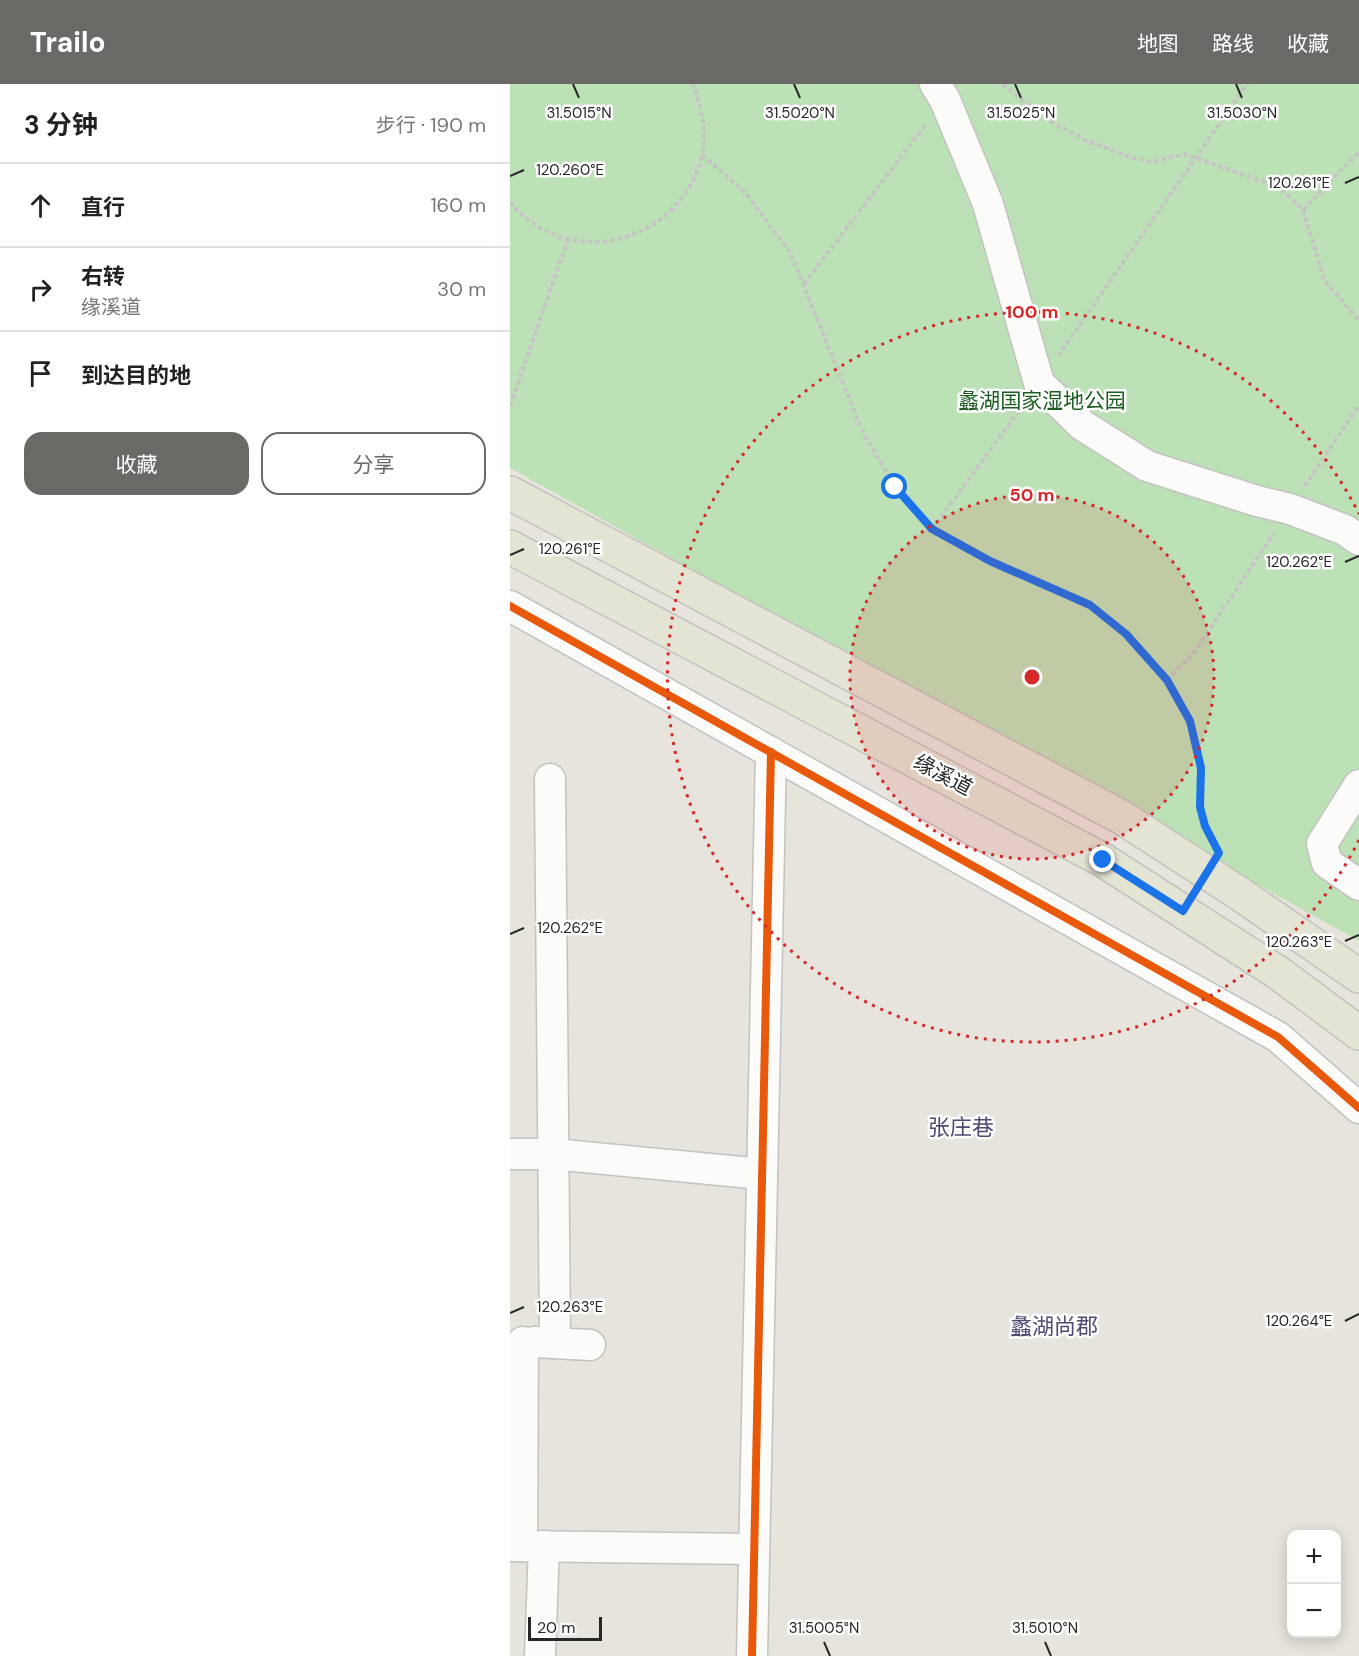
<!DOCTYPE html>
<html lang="zh">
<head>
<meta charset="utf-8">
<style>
	:root { --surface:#fff; --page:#f2f2f2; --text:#222; --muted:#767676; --line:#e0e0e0; --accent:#6a6966 }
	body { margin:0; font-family:"DM Sans","Noto Sans SC",sans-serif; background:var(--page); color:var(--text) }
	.controls { position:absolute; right:18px; bottom:18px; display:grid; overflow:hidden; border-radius:12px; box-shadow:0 3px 15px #0003 }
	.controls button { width:54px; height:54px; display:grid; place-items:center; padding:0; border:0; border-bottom:2px solid var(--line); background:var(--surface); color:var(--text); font:30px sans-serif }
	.scale { position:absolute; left:18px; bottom:15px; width:74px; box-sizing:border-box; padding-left:6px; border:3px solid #272727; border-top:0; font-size:16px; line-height:21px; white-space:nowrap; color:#272727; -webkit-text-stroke:4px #fff; paint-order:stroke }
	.stop { position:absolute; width:18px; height:18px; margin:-14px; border:4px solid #1a73e8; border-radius:50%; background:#fff }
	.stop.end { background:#1a73e8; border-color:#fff; box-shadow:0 2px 6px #0008 }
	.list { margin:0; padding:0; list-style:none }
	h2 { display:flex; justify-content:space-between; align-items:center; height:78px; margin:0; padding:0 24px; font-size:26px }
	h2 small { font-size:20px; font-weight:400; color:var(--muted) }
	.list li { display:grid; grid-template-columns:39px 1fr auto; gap:18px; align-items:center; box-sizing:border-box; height:84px; padding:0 24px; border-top:2px solid var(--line) }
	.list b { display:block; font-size:22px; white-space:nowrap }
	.list p { margin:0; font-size:20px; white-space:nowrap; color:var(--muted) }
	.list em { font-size:20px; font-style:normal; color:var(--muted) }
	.actions { display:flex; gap:12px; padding:18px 24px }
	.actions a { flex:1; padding:14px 0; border:2px solid var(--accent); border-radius:18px; text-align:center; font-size:21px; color:var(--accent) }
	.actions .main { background:var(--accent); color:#fff }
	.icon { flex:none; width:33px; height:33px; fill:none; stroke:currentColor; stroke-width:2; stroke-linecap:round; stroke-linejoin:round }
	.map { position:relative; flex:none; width:849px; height:1572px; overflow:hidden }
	header { display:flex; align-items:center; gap:36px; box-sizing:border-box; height:84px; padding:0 30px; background:var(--accent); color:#fff }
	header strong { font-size:28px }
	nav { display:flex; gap:33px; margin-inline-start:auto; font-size:21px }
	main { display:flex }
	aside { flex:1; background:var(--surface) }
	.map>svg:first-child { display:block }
</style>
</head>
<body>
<header>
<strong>Trailo</strong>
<nav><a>地图</a><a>路线</a><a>收藏</a></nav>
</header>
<main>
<aside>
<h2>3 分钟<small>步行 · 190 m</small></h2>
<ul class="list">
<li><svg class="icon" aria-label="ahead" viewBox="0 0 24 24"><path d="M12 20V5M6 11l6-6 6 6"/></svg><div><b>直行</b></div><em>160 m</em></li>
<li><svg class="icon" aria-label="right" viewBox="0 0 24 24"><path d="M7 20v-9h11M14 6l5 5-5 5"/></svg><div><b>右转</b><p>缘溪道</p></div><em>30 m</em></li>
<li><svg class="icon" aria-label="arrive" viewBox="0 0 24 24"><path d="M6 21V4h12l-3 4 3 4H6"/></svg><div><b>到达目的地</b></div></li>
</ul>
<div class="actions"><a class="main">收藏</a><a>分享</a></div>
</aside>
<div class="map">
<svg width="849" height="1572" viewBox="0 0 849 1572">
	<rect width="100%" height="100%" fill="#e6e4dc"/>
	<polygon fill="#bde1b6" points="0,0 849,0 849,857 0,384"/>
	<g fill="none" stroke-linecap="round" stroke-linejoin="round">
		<g stroke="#c3c2c1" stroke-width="33">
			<g id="minor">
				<polyline points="425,0 435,16 478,120 529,299 572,341 637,382 747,417 780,425 835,446 849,456"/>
				<polyline points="0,522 768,953 849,1024"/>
				<polyline points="40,695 45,1259"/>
				<polyline points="849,701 812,760 817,779 849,801"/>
				<polyline points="0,1070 43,1070 252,1090"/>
				<polyline points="24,1258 80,1261"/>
				<polyline points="0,1462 244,1465"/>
				<polyline points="12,1462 13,1258"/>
				<polyline points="30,1572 34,1462"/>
				<polyline points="242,1572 261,668"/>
			</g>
		</g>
		<g stroke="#c3c2bf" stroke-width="36">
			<g id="major">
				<polyline points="0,409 611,733 730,810 849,892"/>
				<polyline points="0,463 593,776 767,888 849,949"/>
			</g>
		</g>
		<g stroke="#c4c4c3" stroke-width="4" stroke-dasharray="4.5 3" stroke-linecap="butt">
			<polyline points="493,0 530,31 575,56 620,73 641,78 674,70 769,103 793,126 814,196 849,237"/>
			<polyline points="192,71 235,108 281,170 352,346 385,403 422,445 480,477 580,521 616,550 657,596 680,637 691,684 690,723 695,742 703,757"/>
			<path d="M0 118C45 174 131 170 173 112 182 100 189 86 192 71 197 47 191 26 185 4L183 0"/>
			<polyline points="793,126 849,68"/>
			<polyline points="294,200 417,39"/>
			<polyline points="548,272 737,0"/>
			<polyline points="0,322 58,155"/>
			<polyline points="795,402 849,321"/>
			<polyline points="422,445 514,320"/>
			<polyline points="657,596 685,567 764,449"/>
		</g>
		<use href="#minor" stroke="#fbfbfa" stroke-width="30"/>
		<use href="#major" stroke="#e3e4d3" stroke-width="33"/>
		<g stroke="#fff" stroke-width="11">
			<g id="cycleway">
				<polyline points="0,522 768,953 849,1024"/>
				<polyline points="242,1572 261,668"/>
			</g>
		</g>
		<use href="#cycleway" stroke="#e8590c" stroke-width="8"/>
	</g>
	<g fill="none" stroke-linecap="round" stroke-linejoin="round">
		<polyline stroke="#1a73e8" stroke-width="8" points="385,403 422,445 480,477 580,521 616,550 657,596 680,637 691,684 690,723 695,742 709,769 673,827 593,776"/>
	</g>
	<path fill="none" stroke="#272727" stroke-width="2" d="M63 0 69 14M284 0 290 14M505 0 511 14M726 0 732 14M0 92 14 86M835 99 849 93M0 471 14 465M835 478 849 472M0 850 14 844M835 857 849 851M0 1229 14 1223M835 1237 849 1230M314 1558 320 1572M535 1558 541 1572"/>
	<circle cx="522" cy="593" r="182" fill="#d62828" fill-opacity=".12"/>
	<g fill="none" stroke="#d62828" stroke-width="3" stroke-dasharray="3 6">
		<circle cx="522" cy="593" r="182"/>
		<path d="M849 756A365 365 0 1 1 849 430"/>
	</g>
	<g text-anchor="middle" stroke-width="5" stroke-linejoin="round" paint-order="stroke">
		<g font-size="21" fill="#1c5e21" stroke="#fff">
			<text x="532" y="324">蠡湖国家湿地公园</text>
		</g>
		<g font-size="21" fill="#272727" stroke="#fff">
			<text transform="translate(433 691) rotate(28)" y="7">缘溪道</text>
		</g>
		<g font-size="22" fill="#4e4a74" stroke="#fff">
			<text x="451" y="1051">张庄巷</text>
			<text x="544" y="1250">蠡湖尚郡</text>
		</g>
	</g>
	<g font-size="15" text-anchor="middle" fill="#272727" stroke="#fff" stroke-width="5" stroke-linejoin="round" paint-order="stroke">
		<text x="69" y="34">31.5015°N</text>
		<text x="290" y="34">31.5020°N</text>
		<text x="511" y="34">31.5025°N</text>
		<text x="732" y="34">31.5030°N</text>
		<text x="60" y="91">120.260°E</text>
		<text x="789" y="104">120.261°E</text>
		<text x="60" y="470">120.261°E</text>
		<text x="789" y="483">120.262°E</text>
		<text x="60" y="849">120.262°E</text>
		<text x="789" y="863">120.263°E</text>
		<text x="60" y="1228">120.263°E</text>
		<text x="789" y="1242">120.264°E</text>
		<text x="314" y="1549">31.5005°N</text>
		<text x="535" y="1549">31.5010°N</text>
	</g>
	<circle cx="522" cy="593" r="9" fill="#d62828" stroke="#fff" stroke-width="3"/>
	<g font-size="18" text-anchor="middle" font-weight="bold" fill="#d62828" stroke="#fff" stroke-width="5" stroke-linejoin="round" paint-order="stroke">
		<text x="522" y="234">100 m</text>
		<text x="522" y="417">50 m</text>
	</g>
</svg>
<div class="controls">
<button>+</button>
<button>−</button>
</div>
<div class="scale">20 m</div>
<div class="stop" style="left:385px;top:403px"></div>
<div class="stop end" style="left:593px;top:776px"></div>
</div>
</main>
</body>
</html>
